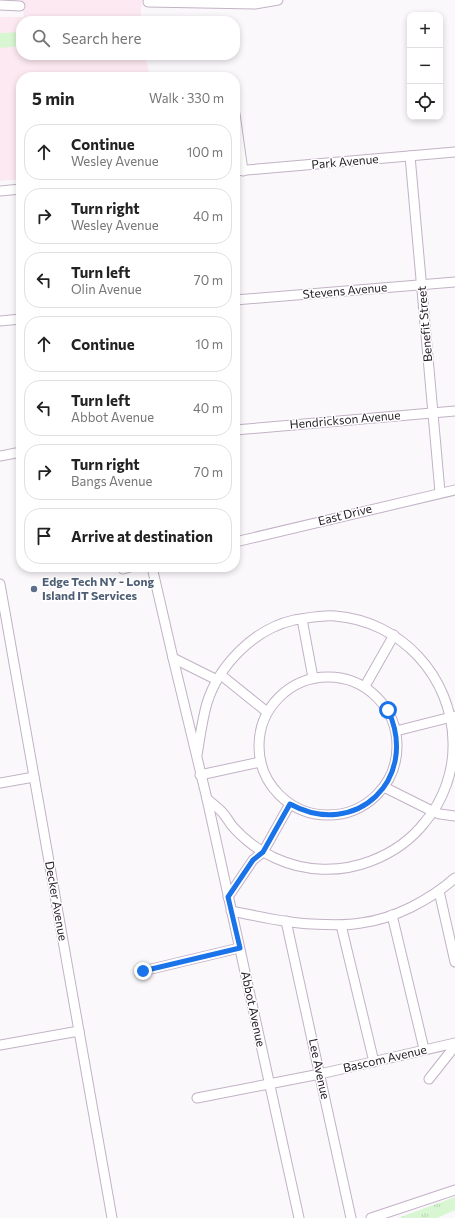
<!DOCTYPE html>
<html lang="en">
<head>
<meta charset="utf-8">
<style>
	:root { --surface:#fff; --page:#f6f6f6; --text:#222; --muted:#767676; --line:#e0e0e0 }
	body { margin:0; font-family:Commissioner,sans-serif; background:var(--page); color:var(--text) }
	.controls { position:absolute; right:12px; top:12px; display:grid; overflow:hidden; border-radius:8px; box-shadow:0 2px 6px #0003 }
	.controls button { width:36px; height:36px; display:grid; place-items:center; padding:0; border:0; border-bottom:1px solid var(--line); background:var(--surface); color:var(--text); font:20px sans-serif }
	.stop { position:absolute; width:12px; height:12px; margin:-9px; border:3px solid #1a73e8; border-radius:50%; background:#fff }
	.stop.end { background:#1a73e8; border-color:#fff; box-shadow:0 1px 4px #0008 }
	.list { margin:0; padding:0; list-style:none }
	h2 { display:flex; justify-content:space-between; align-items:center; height:52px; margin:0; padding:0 16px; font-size:17px }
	h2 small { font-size:13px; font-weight:400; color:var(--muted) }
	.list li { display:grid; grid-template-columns:26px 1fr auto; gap:12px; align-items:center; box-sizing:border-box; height:56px; margin:0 8px 8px; padding:0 8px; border:1px solid var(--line); border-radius:16px }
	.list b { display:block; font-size:15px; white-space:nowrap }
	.list p { margin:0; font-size:13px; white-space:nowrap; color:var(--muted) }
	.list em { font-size:13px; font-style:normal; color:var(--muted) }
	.icon { flex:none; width:22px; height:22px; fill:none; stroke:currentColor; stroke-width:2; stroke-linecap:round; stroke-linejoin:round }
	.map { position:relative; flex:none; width:455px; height:1218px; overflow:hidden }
	.search { position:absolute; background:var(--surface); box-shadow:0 2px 6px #0003; left:16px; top:16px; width:224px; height:44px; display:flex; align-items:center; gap:10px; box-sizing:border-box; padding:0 14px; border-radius:16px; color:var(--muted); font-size:15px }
	.panel { position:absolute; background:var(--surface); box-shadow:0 2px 6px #0003; left:16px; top:72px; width:224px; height:500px; border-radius:16px }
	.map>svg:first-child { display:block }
</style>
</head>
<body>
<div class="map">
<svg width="455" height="1218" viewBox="0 0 455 1218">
	<defs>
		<pattern id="park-tufts" width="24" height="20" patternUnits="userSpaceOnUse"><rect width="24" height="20" fill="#d8f6d1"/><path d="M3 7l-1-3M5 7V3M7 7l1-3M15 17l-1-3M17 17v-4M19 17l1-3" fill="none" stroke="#b9d2b3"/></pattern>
	</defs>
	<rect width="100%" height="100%" fill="#fbf8fc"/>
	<polygon fill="#fde9f1" points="21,0 142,0 140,21 21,21 21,55 145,55 150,77 21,77 21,179 0,181 0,17 24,17"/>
	<polygon fill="#d8f6d1" points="21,32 21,46 0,48 0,33"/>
	<polygon fill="url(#park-tufts)" points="455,1197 455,1210 437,1218 398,1218"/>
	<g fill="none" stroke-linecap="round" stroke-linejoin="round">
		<g stroke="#c2b2c6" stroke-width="11">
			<g id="street">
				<polyline points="148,2 255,4 278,0"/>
				<polyline points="0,5 20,6"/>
				<polyline points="235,114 243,171"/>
				<polyline points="410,156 440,492"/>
				<polyline points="235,171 455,152"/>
				<polyline points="0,191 21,189"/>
				<polyline points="235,300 455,282"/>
				<polyline points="0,321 21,319"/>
				<polyline points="235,430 455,411"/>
				<polyline points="0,456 21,452"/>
				<polyline points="235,542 455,490"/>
				<polyline points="123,567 123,569 130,567"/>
				<polyline points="152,567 173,658 217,680"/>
				<polyline points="0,584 112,1218"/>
				<polyline points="302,619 313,678"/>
				<path d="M173 658 207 799C212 803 217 807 221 811 226 816 229 822 233 827 244 839 259 851 275 858 305 872 340 873 371 861 392 853 411 840 425 822 444 800 454 770 453 742 452 677 401 621 335 616 322 615 308 618 294 620 254 629 219 665 207 703 202 720 200 738 197 755"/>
				<polyline points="221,675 267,712"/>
				<circle cx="328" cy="746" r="69"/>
				<polyline points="365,686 394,635"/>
				<polyline points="396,731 455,716"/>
				<polyline points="200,775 260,762"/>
				<polyline points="0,783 34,777"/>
				<polyline points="384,787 434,812 440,814 455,816"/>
				<polyline points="207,799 299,1218"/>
				<polyline points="439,891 455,962"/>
				<polyline points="228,897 253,860 263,852 290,804"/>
				<path d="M231 911C258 916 285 923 312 924 328 925 345 926 361 923 394 919 430 900 455 878"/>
				<polyline points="392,915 424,1049"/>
				<polyline points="286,921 351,1218"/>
				<polyline points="341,925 374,1062"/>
				<polyline points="143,971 239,948"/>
				<polyline points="0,1045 79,1031"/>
				<polyline points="429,1079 455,1046"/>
				<polyline points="197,1098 320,1074 455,1043"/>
				<polyline points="371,1218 455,1190"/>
			</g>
		</g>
		<use href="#street" stroke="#fff" stroke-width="9"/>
	</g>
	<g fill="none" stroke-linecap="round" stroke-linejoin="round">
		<path stroke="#1a73e8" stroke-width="5" d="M143 971 240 948 228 897 253 860 263 852 290 804C356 840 420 779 388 710"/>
	</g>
	<circle fill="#5c6f8a" stroke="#fff" stroke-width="1.5" cx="34" cy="589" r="4"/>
	<g text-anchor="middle" stroke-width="3" stroke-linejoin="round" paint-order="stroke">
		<g font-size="12" fill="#211b22" stroke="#fff">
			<text transform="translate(345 162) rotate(-5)" y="4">Park Avenue</text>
			<text transform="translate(345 291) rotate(-5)" y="4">Stevens Avenue</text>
			<text transform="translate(425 324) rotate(-95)" y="4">Benefit Street</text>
			<text transform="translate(345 420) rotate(-5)" y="4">Hendrickson Avenue</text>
			<text transform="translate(345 515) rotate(-14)" y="4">East Drive</text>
			<text transform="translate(56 901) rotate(80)" y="4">Decker Avenue</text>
			<text transform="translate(253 1009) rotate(78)" y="4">Abbot Avenue</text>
			<text transform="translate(385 1059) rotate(-13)" y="4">Bascom Avenue</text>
			<text transform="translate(319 1069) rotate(78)" y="4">Lee Avenue</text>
		</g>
		<g font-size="12" font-weight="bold" fill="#4e5e75" stroke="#fff" text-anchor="start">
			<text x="42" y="586">Edge Tech NY - Long<tspan x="42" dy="14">Island IT Services</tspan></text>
		</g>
	</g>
</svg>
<div class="controls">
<button>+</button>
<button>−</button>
<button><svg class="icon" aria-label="locate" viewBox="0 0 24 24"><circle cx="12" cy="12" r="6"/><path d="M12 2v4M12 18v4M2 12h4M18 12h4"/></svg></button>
</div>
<div class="stop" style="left:388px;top:710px"></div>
<div class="stop end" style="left:143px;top:971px"></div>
<div class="search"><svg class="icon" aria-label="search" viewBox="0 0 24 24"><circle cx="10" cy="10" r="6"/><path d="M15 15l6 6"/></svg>Search here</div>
<section class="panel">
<h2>5 min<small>Walk · 330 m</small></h2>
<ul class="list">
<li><svg class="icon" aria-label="ahead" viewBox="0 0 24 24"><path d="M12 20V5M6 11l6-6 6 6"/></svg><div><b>Continue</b><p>Wesley Avenue</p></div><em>100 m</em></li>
<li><svg class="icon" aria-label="right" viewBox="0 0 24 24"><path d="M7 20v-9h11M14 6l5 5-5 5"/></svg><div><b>Turn right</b><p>Wesley Avenue</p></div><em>40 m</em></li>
<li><svg class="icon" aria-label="left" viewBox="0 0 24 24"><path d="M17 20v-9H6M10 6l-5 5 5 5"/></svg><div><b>Turn left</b><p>Olin Avenue</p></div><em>70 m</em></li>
<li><svg class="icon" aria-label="ahead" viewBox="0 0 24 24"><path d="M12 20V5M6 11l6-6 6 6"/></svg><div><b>Continue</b></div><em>10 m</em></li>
<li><svg class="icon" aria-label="left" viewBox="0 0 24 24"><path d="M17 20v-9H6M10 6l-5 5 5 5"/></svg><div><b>Turn left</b><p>Abbot Avenue</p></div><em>40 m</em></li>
<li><svg class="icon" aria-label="right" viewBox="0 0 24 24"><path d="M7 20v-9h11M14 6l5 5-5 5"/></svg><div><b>Turn right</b><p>Bangs Avenue</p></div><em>70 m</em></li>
<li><svg class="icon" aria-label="arrive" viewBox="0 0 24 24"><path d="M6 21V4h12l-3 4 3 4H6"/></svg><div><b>Arrive at destination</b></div></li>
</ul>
</section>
</div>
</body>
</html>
